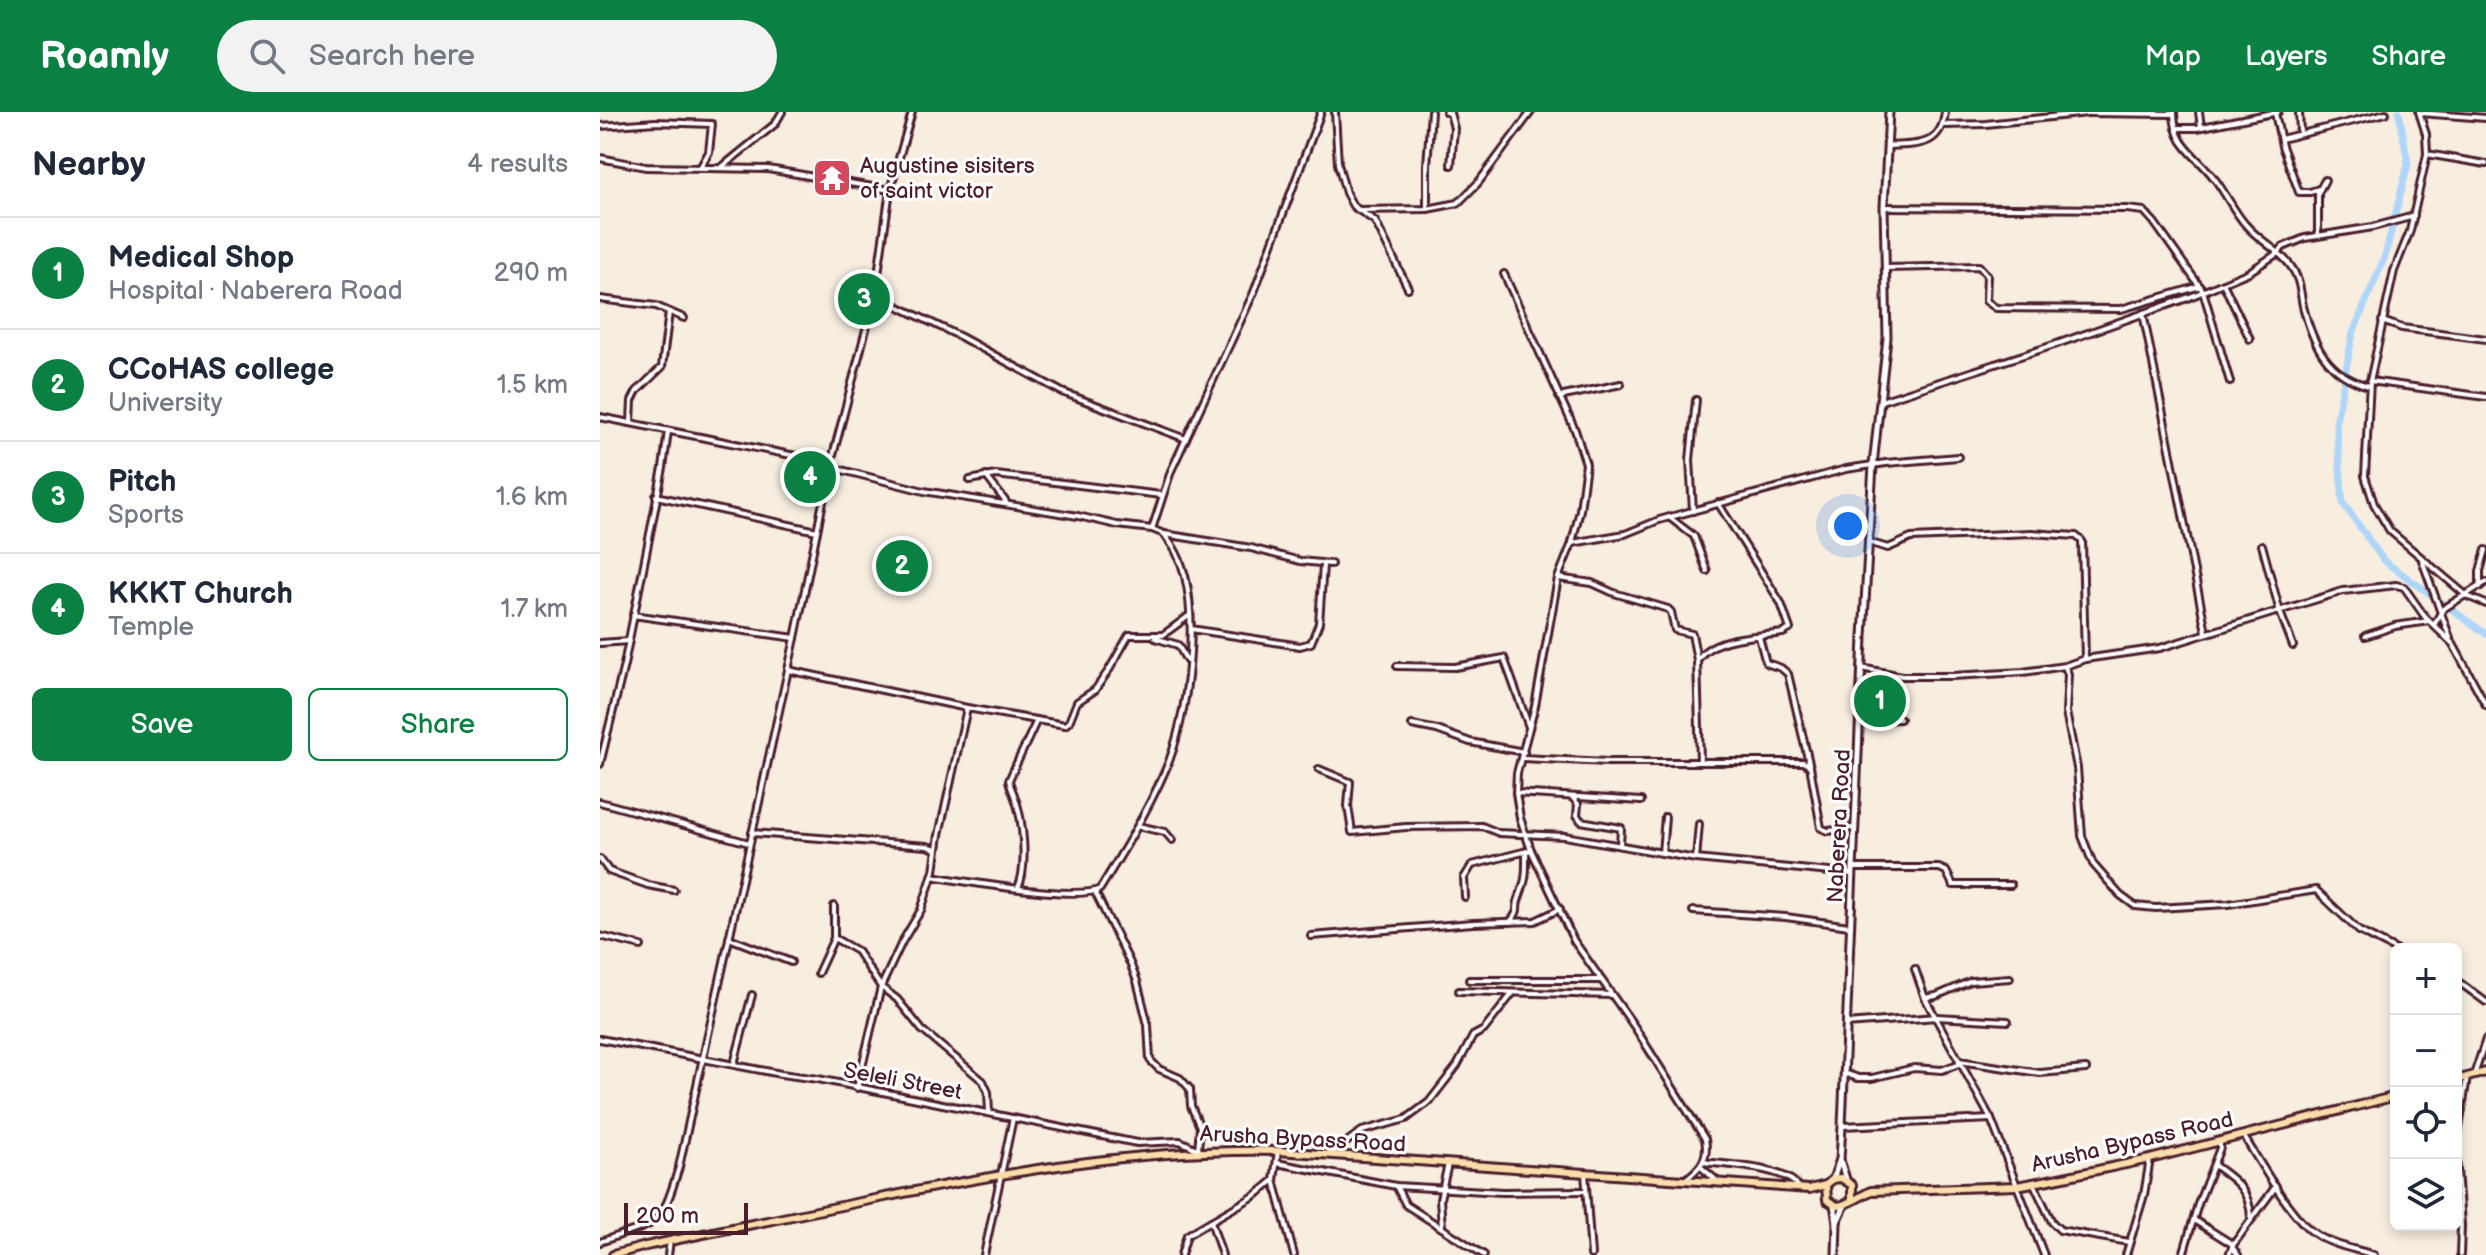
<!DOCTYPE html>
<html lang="en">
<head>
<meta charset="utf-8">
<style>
	:root { --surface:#fff; --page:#f2f2f3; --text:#1f2937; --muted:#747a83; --line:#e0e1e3; --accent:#0b8043 }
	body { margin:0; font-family:"Balsamiq Sans",sans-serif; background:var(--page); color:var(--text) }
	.controls { position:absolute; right:24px; bottom:24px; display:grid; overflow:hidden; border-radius:12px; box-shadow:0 4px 12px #0003 }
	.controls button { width:72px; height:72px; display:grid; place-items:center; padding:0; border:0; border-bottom:2px solid var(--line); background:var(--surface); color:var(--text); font:40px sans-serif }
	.scale { position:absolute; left:24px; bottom:20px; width:124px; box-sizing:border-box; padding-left:8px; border:4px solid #4a1f2b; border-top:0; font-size:22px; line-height:28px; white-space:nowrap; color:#4a1f2b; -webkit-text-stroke:6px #fff; paint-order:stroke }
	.you { position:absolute; left:1248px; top:414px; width:28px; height:28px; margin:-20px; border:6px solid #fff; border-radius:50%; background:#1a73e8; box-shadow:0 0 0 12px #1a73e833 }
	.badge { display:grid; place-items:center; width:52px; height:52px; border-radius:50%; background:var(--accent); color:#fff; font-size:26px; font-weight:700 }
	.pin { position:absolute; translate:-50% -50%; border:4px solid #fff; box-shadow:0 2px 8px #0006 }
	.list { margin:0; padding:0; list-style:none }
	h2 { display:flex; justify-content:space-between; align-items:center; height:104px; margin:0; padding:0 32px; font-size:34px }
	h2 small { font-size:26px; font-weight:400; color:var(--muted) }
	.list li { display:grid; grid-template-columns:52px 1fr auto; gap:24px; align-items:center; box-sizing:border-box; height:112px; padding:0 32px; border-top:2px solid var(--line) }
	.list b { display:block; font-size:30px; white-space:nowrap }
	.list p { margin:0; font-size:26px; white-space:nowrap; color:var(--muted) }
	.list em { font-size:26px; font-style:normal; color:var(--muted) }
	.actions { display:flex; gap:16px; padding:24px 32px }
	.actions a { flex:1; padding:18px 0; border:2px solid var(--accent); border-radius:12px; text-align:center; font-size:28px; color:var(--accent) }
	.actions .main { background:var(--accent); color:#fff }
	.icon { flex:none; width:44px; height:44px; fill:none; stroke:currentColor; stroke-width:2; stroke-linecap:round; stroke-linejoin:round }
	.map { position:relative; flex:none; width:1886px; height:1143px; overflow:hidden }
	header { display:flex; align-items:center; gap:48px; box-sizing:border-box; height:112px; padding:0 40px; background:var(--accent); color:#fff }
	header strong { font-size:38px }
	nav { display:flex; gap:44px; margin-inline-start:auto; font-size:28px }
	.search { width:560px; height:72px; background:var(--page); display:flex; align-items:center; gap:20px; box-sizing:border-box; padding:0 28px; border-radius:44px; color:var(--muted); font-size:30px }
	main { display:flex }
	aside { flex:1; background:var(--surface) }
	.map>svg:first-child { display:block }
</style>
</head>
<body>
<header>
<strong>Roamly</strong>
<div class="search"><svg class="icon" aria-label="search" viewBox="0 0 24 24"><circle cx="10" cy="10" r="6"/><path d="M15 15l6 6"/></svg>Search here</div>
<nav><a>Map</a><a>Layers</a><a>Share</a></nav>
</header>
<main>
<aside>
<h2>Nearby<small>4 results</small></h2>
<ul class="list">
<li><span class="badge">1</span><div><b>Medical Shop</b><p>Hospital · Naberera Road</p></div><em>290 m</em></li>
<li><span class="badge">2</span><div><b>CCoHAS college</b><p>University</p></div><em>1.5 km</em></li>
<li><span class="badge">3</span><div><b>Pitch</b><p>Sports</p></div><em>1.6 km</em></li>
<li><span class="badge">4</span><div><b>KKKT Church</b><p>Temple</p></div><em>1.7 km</em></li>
</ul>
<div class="actions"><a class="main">Save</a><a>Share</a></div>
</aside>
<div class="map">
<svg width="1886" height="1143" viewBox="0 0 1886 1143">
	<rect width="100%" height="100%" fill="#f7eee0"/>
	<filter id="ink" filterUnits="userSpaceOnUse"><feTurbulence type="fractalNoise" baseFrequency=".0125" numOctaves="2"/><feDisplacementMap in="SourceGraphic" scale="16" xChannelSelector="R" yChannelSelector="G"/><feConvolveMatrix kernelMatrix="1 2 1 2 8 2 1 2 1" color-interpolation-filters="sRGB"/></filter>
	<g filter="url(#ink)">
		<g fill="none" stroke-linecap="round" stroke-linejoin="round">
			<g stroke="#afd6f9" stroke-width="7">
				<polyline points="1745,262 1753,221 1785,144 1808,52 1799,0"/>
				<polyline points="1744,269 1736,310 1743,391 1784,449 1886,522"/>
			</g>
			<g stroke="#4a1f2b" stroke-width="10">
				<g id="minor">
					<polyline points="735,0 738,52 746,81 753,94 775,109 808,176"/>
					<polyline points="846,0 850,1 854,16 851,53"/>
					<path d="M1574 0C1574 34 1596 42 1614 66 1625 80 1633 98 1645 112 1658 128 1678 137 1690 153 1700 166 1700 179 1703 194 1713 233 1728 264 1769 274"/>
					<polyline points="1599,0 1601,15"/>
					<polyline points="1699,0 1700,20"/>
					<polyline points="1819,0 1826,22 1827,42 1810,119 1794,159 1770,269 1765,364 1774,392 1790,419 1867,484 1886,492"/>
					<polyline points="1488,1 1573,2"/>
					<polyline points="1675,1 1682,34 1699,80 1710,80 1719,77"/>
					<polyline points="1820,1 1886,6"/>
					<polyline points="1344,13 1386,12 1488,1"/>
					<polyline points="0,14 56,10 112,12 109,40 100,56"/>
					<polyline points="1576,16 1597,16 1678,0"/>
					<polyline points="1681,27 1786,1"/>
					<path d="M1287 34C1316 32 1341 36 1345 0"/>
					<polyline points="1827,42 1886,52"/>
					<polyline points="0,46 46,55 168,57 290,78"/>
					<polyline points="122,55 175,12 182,0"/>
					<polyline points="1284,95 1527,97 1544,99 1554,110 1603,179 1630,270"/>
					<polyline points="827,97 827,53 831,0"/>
					<polyline points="758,98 827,97 858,91 878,71 931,0"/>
					<polyline points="1718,123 1718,81 1725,68"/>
					<polyline points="1286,156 1379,154 1387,163 1386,189 1396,196 1521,197 1600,174"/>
					<path d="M904 162 975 318 986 352 980 398 972 431 958 466 935 594 917 661 916 681 920 706 931 738 974 829 1034 914 1105 1027C1109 1047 1100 1056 1086 1067"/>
					<polyline points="1623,171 1650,227"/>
					<polyline points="275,183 361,225 462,280 586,327"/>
					<polyline points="0,187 56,194 84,206"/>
					<polyline points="1543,201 1606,520"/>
					<polyline points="1782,209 1802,216 1886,227"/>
					<polyline points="1770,269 1886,285"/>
					<polyline points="959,285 1021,272"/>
					<polyline points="1281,289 1454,233 1590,185 1649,160 1678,141 1683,135 1705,126 1773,115 1814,104"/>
					<polyline points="0,305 231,351"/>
					<polyline points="31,310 32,289 37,279 62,255 69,200"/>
					<polyline points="230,355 324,379 478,404 517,413 552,417 571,359 654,180 721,0"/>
					<polyline points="386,364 406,390"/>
					<polyline points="370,368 396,363 561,383"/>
					<polyline points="56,384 217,419"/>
					<polyline points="1093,399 1090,348 1096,288"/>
					<polyline points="1069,405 1094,424 1107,459"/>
					<polyline points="552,417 564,422 651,436 700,449 731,452"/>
					<polyline points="1268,430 1288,436 1311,426 1431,421 1476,424 1482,429 1485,547"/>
					<polyline points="972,431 1025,422 1059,408 1246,357 1286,351 1358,345"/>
					<polyline points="1662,433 1680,500 1693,534"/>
					<polyline points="1822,448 1850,526"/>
					<polyline points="958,466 992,471 1014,481 1068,497 1071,500 1075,518 1092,522 1097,548 1100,650"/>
					<polyline points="1880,475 1880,459 1886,438"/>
					<polyline points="33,503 195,526"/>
					<polyline points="1834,513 1843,497 1886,470"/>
					<polyline points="591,517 700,534 711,531 719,511 723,453"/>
					<polyline points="1765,524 1795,514 1829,509"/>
					<polyline points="1159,525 1166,551 1181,556 1188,562 1209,651"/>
					<polyline points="555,526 578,533 587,549"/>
					<polyline points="0,531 29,529"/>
					<path d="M1097 548C1114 523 1156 525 1183 521L1190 517 1181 491 1118 391"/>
					<polyline points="797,554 855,555 904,546 929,615"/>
					<polyline points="1465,555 1468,562 1466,600 1477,656 1482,724 1493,752 1520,783 1535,794 1556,796 1628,792 1716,778 1759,819 1796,838"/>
					<polyline points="1261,556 1302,564 1352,564 1423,560 1465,554 1485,547 1560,536 1743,479 1796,473 1804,475 1825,505 1853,532 1886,593"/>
					<polyline points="188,558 367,596 465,613 469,610 477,590 495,578 509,558 529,523 563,523 590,503"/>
					<polyline points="1259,609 1300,607"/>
					<polyline points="812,613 837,618 870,630 924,640"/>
					<polyline points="922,646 1008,650 1203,650 1210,654 1221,716 1228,719 1253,716"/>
					<polyline points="0,652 24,553 63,356 68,319"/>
					<polyline points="719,657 750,670 748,694 752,720 806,715 882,714 899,721 965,724 1096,747 1251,762"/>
					<polyline points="916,681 1041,689"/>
					<polyline points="972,685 978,692 977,703 981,709 1021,716 1020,733"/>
					<polyline points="0,690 149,731"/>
					<polyline points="538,714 565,720 572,728"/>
					<polyline points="152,721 327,734 336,737"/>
					<polyline points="1062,741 1065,705"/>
					<polyline points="0,747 9,759 48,773 74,778"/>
					<polyline points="1096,747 1099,712"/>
					<polyline points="1254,756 1339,756 1346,759 1353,773 1411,773"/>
					<path d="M332 764C361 769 479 789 500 777 524 738 547 700 565 659 588 608 603 493 577 442 574 435 568 428 564 422"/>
					<path d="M418 776C428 755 423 708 415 686 413 679 410 675 409 668L437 608"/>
					<polyline points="495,780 530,851 537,869 548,913 550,948 559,957 580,966 590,977 591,994 600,1015 598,1038"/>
					<polyline points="865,785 864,766 872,753 931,738"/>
					<polyline points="234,794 234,826 257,839 281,875 297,887 322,918 383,969 388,980 389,1000"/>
					<polyline points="1093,799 1186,805 1249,814"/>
					<path d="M910 810C922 795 914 798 919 786 927 765 926 762 926 739"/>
					<polyline points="0,824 41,834"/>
					<polyline points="711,824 873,811 935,809 960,797"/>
					<polyline points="129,826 191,850"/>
					<polyline points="1315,857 1325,886 1391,1007 1444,1143"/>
					<polyline points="218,861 234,826"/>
					<polyline points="869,868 1000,868"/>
					<polyline points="1856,868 1886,890"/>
					<polyline points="859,879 1012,883"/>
					<polyline points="1325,886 1336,884 1371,869 1410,866"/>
					<polyline points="1246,912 1337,905 1408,909"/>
					<polyline points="0,927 181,962 218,967 537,1031 580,1029 599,1038"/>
					<polyline points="1359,949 1440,961 1486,957"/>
					<polyline points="134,952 152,883"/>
					<polyline points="1244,961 1258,966 1272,966 1314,956 1342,958 1361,951"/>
					<polyline points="1874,963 1886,927"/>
					<polyline points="257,976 281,875 302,830 321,798 334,759 339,723 367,596"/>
					<polyline points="1242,1014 1391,1007"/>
					<path d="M1643 1023C1659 1049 1691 1105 1714 1121 1731 1133 1755 1137 1774 1143"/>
					<polyline points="1856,1036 1867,965"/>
					<polyline points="731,1041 762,1019 806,1007 829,990 857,954 873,924 884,918 912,882"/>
					<polyline points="1856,1043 1861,1113 1860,1143"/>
					<path d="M1103 1050C1125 1053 1187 1055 1198 1075"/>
					<polyline points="677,1051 796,1074 903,1080 986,1079"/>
					<path d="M1614 1053C1635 1068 1650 1078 1651 1106"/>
					<polyline points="1101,1055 1117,1069"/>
					<polyline points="985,1061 991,1143"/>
					<polyline points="674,1068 694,1143"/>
					<polyline points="1433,1070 1452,1110 1460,1118 1529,1130"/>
					<polyline points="796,1074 806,1093 884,1143"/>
					<polyline points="1594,1108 1632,1132"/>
					<polyline points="611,1109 622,1143"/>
					<polyline points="842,1115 840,1087 848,1052"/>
					<path d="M0 1130C59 1108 59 1121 79 1055L195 526 231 351 275 183 290 78 312 0"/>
					<polyline points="1632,1135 1638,1143"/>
					<polyline points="68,1143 70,1129"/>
					<polyline points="384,1143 413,1006"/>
					<polyline points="581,1143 587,1123 656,1083 674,1068 678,1039"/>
					<polyline points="1526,1143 1544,1083 1550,1047"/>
					<polyline points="1583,1143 1598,1092 1620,1036 1620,1029"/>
					<polyline points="1629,1143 1633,1133 1676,1074"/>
				</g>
			</g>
			<g stroke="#4a1f2b" stroke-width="11">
				<g id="tertiary">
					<polyline points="1240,1048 1246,1067"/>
					<polyline points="1233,1067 1240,1047 1242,1014 1263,525 1273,353 1287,226 1284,95 1289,0"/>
					<polyline points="1234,1093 1237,1110 1236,1143"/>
					<polyline points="1237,1110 1245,1093"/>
				</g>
			</g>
			<g stroke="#4a1f2b" stroke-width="12">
				<g id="primary">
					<polyline points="1856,968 1886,960"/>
					<path d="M1226 1073 1227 1088 1237 1094C1249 1093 1260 1084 1271 1079L1417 1074 1459 1066 1550 1047 1796 984"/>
					<path d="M13 1143 46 1134C115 1119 185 1106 255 1091 395 1062 534 1036 678 1039L1209 1077 1226 1073 1233 1067 1241 1066 1252 1073V1087"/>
				</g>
			</g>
			<use href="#minor" stroke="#fff" stroke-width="4"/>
			<use href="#tertiary" stroke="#fff" stroke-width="5"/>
			<use href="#primary" stroke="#fbddab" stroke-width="6"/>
		</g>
	</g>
	<defs>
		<g id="temple-square" transform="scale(2)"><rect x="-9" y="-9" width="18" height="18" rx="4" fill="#d1495b" stroke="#fff"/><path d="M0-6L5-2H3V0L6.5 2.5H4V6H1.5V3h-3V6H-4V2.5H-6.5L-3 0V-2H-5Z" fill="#fff"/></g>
	</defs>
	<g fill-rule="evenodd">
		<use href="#temple-square" x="232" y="66"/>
	</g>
	<g text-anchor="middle" stroke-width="6" stroke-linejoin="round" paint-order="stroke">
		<g font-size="22" fill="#4a1f2b" stroke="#fff" text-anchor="start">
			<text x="260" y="61">Augustine sisiters<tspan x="260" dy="25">of saint victor</tspan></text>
		</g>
		<g font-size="22" fill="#4a1f2b" stroke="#fff">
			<text transform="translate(1238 714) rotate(-87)" y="8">Naberera Road</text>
			<text transform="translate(303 968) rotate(11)" y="8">Seleli Street</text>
			<text transform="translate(703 1026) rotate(3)" y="8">Arusha Bypass Road</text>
			<text transform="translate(1532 1029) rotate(-13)" y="8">Arusha Bypass Road</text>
		</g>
	</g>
</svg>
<div class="controls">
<button>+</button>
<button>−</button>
<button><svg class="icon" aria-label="locate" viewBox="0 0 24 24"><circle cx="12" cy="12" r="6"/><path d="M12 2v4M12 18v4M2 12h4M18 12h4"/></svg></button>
<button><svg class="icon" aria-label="layers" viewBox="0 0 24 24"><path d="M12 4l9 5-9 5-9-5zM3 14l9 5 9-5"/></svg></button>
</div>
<div class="scale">200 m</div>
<div class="you"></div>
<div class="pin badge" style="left:1280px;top:589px">1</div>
<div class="pin badge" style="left:302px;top:454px">2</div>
<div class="pin badge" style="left:264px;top:187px">3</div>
<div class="pin badge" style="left:210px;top:365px">4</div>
</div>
</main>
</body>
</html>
